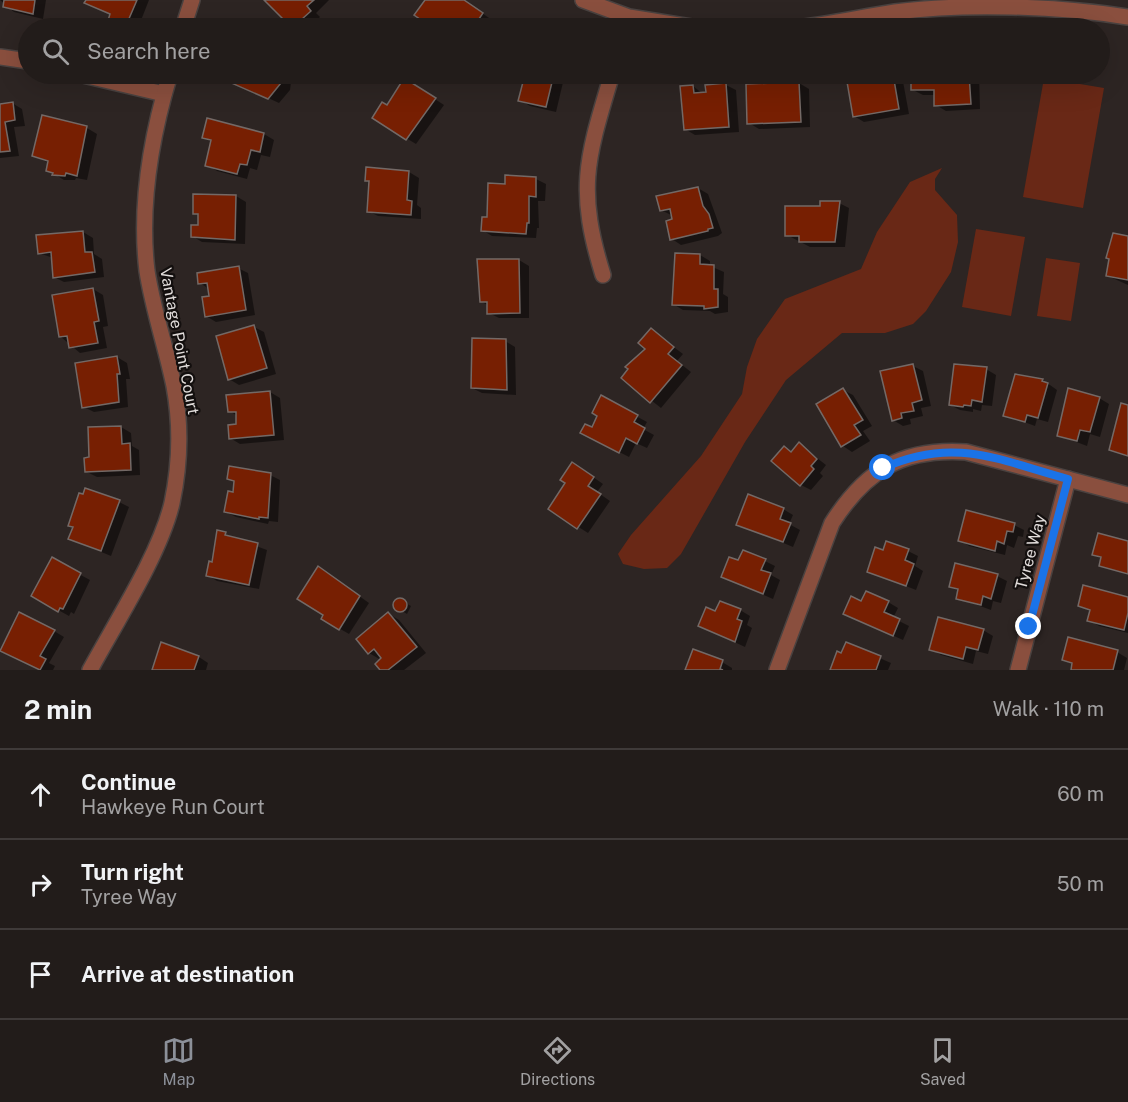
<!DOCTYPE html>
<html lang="en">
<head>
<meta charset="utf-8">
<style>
	:root { --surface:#221c1a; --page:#2a2523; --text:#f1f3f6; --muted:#a2a1a2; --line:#3f3a39; --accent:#8c9099 }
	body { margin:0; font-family:"Public Sans",sans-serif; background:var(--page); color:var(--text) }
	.stop { position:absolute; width:18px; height:18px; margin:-14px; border:4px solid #1a73e8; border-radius:50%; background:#fff }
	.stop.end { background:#1a73e8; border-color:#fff; box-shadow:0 2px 6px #0008 }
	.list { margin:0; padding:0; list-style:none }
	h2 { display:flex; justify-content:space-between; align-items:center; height:78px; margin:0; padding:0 24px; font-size:26px }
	h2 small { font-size:20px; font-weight:400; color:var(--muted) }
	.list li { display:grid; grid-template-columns:39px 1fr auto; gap:18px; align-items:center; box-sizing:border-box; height:90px; padding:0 24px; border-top:2px solid var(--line) }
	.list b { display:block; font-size:22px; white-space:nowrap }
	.list p { margin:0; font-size:20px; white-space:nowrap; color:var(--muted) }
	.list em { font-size:20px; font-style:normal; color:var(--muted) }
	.icon { flex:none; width:33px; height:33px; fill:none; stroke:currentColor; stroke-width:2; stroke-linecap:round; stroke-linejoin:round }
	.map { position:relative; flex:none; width:1128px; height:670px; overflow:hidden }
	.search { position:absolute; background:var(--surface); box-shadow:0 6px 24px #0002; left:18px; right:18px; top:18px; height:66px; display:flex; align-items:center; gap:15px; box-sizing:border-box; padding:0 21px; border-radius:33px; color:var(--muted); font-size:22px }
	.sheet { height:348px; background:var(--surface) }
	nav { display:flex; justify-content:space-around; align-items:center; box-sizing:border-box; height:84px; border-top:2px solid var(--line); background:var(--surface); font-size:16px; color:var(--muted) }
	nav a { display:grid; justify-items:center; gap:3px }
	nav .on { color:var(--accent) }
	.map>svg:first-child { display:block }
</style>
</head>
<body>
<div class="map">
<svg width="1128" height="670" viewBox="0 0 1128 670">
	<rect width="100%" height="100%" fill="#2d2523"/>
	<g fill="#692816">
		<polygon points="1044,78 1104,88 1083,208 1023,197"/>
		<polygon points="942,168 935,179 935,190 957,215 958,242 951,272 926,311 913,324 885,333 842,333 786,380 745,442 681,554 667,568 644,569 623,564 618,554 631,535 701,456 742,394 747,367 757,339 785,299 861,269 877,232 910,182"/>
		<polygon points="976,229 1025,237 1011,316 962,307"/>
		<polygon points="1046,258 1080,263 1071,321 1037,316"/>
	</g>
	<g fill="#0007">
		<polygon points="0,0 46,0 43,19 14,12"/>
		<polygon points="87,0 149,0 138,28 118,28 109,23 112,15 86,3"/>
		<polygon points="266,0 329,0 316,13 320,17 308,28 292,28"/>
		<polygon points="427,0 463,0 492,20 486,28 436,28 416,15"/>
		<polygon points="234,74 284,74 282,77 291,82 290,90 279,103 231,81"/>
		<polygon points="513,74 565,74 556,112 530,106 520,100 523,85 512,79"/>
		<polygon points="872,74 902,76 909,114 864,122 854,116 857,76 868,82 873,82"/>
		<polygon points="912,74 979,74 980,109 946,111 936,105 935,95 923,95 913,90"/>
		<polygon points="799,83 809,89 810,127 759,129 749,123"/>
		<polygon points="726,85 736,90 739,132 695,135 685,129 693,86 703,94"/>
		<polygon points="415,86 444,105 416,144 406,138 387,107"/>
		<polygon points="12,103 22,109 25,126 14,127 19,156 0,158 0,105"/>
		<polygon points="43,117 87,128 97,134 87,180 76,178 75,180 64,180 48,170 49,163 33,156"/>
		<polygon points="208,120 264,134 274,140 270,157 261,155 257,170 250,168 247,179 217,171 207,165 212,142 204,137"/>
		<polygon points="409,172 419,178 417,205 421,208 421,219 378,216 368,211 370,182 367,180"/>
		<polygon points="506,177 536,179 546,184 545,201 538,201 539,228 537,228 536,238 492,236 482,230 506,186"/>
		<polygon points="698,188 708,194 722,233 718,236 681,245 672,239 673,216 661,210"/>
		<polygon points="195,195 236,196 246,202 245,244 202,242 192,236 200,227 200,216 194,213"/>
		<polygon points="839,203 849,208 845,247 810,247 787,235 821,207"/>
		<polygon points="83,232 93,238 94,254 102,259 104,277 64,282 54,277 53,258 39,253"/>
		<polygon points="1128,237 1128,285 1108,276"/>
		<polygon points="700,255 710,261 710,266 724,272 723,294 728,297 728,312 715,314 710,311 683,310 673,304"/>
		<polygon points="519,260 529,266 529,318 499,318 489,313 489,306 482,302"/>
		<polygon points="238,268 248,273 255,315 216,322 206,316 211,297 209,289 200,283"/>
		<polygon points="93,289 103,295 108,326 103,327 107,348 80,353 61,337"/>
		<polygon points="254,327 264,332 276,374 239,385 229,379"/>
		<polygon points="651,330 683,354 677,361 691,372 661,408 623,378 647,348"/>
		<polygon points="505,341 515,347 516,395 482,393 472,388"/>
		<polygon points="117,357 127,363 130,379 126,379 128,407 94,412 84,407"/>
		<polygon points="913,366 923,371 931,406 921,408 923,416 910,419 911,424 903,426 893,420"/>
		<polygon points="986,369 996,375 992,406 982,405 981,411 973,409 973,412 960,410 950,405"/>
		<polygon points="1016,375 1043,380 1057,390 1048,422 1037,419 1035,426 1005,415"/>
		<polygon points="843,390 853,395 872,426 863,431 870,441 852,452 843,446"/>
		<polygon points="270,392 280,398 284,440 240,444 230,438 238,426 237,416 230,411"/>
		<polygon points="601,397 647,422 643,429 654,435 647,448 636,443 629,457 592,438 592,429 599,416"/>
		<polygon points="1099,398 1109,404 1100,437 1090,434 1087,446 1058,435"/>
		<polygon points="121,427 131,433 132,446 139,450 140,475 97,477 87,472 91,458"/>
		<polygon points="799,444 826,465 820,473 823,476 811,490 801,485 784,448 792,452"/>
		<polygon points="583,470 603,484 597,492 610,501 588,533 550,509"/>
		<polygon points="270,475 280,480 278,522 269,521 268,524 236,517 226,512 235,483 228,479"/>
		<polygon points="119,502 129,507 111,556 70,539 74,528"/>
		<polygon points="783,509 793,515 789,524 800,530 793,547 738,524"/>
		<polygon points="1014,525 1024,530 1023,537 1018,536 1014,548 1007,545 1005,555 969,546 960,540"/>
		<polygon points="218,532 267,550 259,589 217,581 207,575 214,564"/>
		<polygon points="1128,543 1128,575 1100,565 1102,559 1094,554"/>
		<polygon points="908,551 918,556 915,566 923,571 916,590 868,571"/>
		<polygon points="53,560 90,580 74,614 71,612 69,616 33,596"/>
		<polygon points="765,561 775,566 771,575 780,580 773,599 723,577 739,562"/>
		<polygon points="328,574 369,603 349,634 323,619"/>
		<polygon points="997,576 1007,581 1001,603 993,601 991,610 958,598 959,591 951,586"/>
		<polygon points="1128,598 1128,633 1099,626 1089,620 1091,612 1079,605"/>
		<polygon points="398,599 411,606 407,614 394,606"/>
		<polygon points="888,602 898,608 893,618 909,626 903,640 845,614 862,603"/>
		<polygon points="740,610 750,616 747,625 752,628 745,647 700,626 716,613"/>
		<polygon points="389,614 399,620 426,653 404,670 382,670 381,660 369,653 358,639"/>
		<polygon points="983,630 993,636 988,654 976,651 973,664 941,655 931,649"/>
		<polygon points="54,631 64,637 49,663 55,666 53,670 40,670 12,656"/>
		<polygon points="847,644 891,663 888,670 831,670"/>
		<polygon points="694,651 722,662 732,668 732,670 686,670"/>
		<polygon points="1117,652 1127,658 1124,670 1072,670 1074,665 1064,660"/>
		<polygon points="199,657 208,663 206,670 154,670"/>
	</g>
	<g fill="#771f02" stroke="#736966" stroke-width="1.5">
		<polygon points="4,0 35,0 33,14 3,7"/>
		<polygon points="86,0 137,0 125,28 107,24 110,14 84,3"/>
		<polygon points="264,0 314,0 307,6 311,11 292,28"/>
		<polygon points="425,0 464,0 483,13 473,28 433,28 414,15"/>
		<polygon points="233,74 282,75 279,82 281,83 268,99 229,82"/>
		<polygon points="511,74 554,74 546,107 518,101 523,82 510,79"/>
		<polygon points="871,74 893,74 899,109 853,117 846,76 857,75 859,82 872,80"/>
		<polygon points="911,74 969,74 971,104 934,106 934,90 911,90"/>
		<polygon points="404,78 436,98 406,140 372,118 382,102 387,105"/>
		<polygon points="799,82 801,122 747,124 746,84"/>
		<polygon points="726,83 729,127 684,130 680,86 693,85 694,93 706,92 705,85"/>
		<polygon points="13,102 15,120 5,122 10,151 0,152 0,104"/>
		<polygon points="42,115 87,126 77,176 66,173 65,176 52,175 53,173 46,171 48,161 32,156"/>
		<polygon points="207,118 264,133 260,152 251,150 247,165 240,164 237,174 205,166 211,140 202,138"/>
		<polygon points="366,167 409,171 407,200 412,201 411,215 367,212 369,181 365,181"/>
		<polygon points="505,175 536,177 536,197 529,196 529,223 527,223 526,234 481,231 482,217 487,217 488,183 505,184"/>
		<polygon points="698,187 703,206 709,214 713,228 708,229 708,231 670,240 666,221 672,219 670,209 660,211 656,196"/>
		<polygon points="193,194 236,195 235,240 191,237 191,225 198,225 198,214 193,214"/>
		<polygon points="820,201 840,201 835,242 799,242 799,236 785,236 785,206 820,206"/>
		<polygon points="83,231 85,252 92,252 95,272 53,278 51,252 38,254 36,235"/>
		<polygon points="1113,233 1128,236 1128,280 1106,276 1109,259 1106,258"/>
		<polygon points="675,253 700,254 700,264 714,265 714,289 718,289 718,307 704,309 704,306 672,305"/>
		<polygon points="477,259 519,259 520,313 487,314 487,302 480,302"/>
		<polygon points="239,266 246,310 205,317 202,297 209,296 207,283 198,284 197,273"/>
		<polygon points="93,288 99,321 94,322 98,343 69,348 67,336 59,337 52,295"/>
		<polygon points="254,325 267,368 228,380 216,336"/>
		<polygon points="651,328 674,347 668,354 682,365 650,403 621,378 628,369 625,367 645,349 638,343"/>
		<polygon points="472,338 506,339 507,390 471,388"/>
		<polygon points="117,356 120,374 117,374 119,402 82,408 75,363"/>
		<polygon points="913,364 922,400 912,403 914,411 901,413 902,418 892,421 880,371"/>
		<polygon points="954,364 987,367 982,402 972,400 971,406 964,405 963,407 949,405"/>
		<polygon points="1015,374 1043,379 1042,381 1048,383 1038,418 1027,415 1025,422 1003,416"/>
		<polygon points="843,388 863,420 854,425 861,435 841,447 816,404"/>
		<polygon points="1068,388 1100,397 1090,432 1080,430 1077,441 1057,436"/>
		<polygon points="270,391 274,435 229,439 228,425 236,424 236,412 228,412 226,395"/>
		<polygon points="601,395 638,415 634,422 645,428 637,444 626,438 619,453 580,433 585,424 592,427 597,416 592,413"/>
		<polygon points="1121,403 1128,405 1128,456 1109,450"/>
		<polygon points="121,426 122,444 130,443 131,470 85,472 84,458 89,457 88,427"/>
		<polygon points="799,442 817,459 811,466 814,469 800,486 771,461 784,446 791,452"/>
		<polygon points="572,462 594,477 588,486 601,494 577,529 548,509 565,483 560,480"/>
		<polygon points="229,466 271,473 268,518 259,517 259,519 224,512 228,491 233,492 234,481 227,479"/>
		<polygon points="85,488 120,500 101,551 68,539 73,527 68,526 79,493 83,494"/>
		<polygon points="748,494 784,508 780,519 791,523 783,542 736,525"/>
		<polygon points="966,510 1015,523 1013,532 1007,531 1004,544 997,541 995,551 958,541"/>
		<polygon points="217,530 226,532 225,535 258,543 249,585 206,576 209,561 212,562"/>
		<polygon points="1098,533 1128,541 1128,574 1099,566 1101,557 1092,555"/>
		<polygon points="886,541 909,549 905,560 914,564 906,586 867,572 875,547 883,550"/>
		<polygon points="743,550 766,559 761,570 771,573 763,594 721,577 729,557 738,560"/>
		<polygon points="52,557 81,573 63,609 60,608 58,612 31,596"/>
		<polygon points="955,563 998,574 991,599 983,596 981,605 956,599 958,589 949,587"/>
		<polygon points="318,566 360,596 339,630 321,619 323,615 297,599"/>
		<polygon points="1083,585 1128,597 1128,613 1124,630 1087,621 1090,610 1078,606"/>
		<polygon points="866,591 889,601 884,612 900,619 893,636 843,614 851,596 861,601"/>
		<circle cx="400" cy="605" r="7"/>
		<polygon points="720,601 741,609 737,619 742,621 735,642 698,626 706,607 715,611"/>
		<polygon points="19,612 55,630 40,656 46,659 40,670 0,651"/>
		<polygon points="388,612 417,647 388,670 380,670 375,664 381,658 374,649 368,654 356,639"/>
		<polygon points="938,617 984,629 978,650 966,647 963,659 929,650"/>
		<polygon points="1068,637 1118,650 1113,670 1071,670 1072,663 1062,660"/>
		<polygon points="161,642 199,656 194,670 152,670"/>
		<polygon points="846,642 881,656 876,670 830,670 837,651 841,653"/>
		<polygon points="693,649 723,660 720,669 723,670 685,670"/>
	</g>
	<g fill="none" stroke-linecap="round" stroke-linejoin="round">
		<g stroke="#4a4240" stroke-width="18">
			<g id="minor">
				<polyline points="583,0 629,17 697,28"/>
				<polyline points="183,28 192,0"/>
				<path d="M795 28C829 25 861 17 895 12 966 3 1057 6 1128 17"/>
				<polyline points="0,57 28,61"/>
				<polyline points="79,74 164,94"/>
				<path d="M603 275C576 188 587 158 612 74"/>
				<path d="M90 670C116 622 160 554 172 503 180 465 181 424 174 386 166 347 153 310 147 271 139 204 151 137 170 74"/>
				<path d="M777 670 832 523C866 470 902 448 966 452L1128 495"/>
				<polyline points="1018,670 1068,479"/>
			</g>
		</g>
		<use href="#minor" stroke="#8a4f3e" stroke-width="15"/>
	</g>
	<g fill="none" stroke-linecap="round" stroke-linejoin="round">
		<path stroke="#1a73e8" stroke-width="8" d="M883 468C954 436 998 460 1068 479L1029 627"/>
	</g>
	<g text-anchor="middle" stroke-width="4.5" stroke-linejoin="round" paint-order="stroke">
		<g font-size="16" fill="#e1dcda" stroke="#130f0e">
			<text transform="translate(180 341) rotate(79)" y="6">Vantage Point Court</text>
			<text transform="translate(1030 552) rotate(-75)" y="6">Tyree Way</text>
		</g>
	</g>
</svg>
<div class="stop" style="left:883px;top:468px"></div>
<div class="stop end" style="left:1029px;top:627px"></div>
<div class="search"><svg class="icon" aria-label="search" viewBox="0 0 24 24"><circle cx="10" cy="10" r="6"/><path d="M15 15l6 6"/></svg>Search here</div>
</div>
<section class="sheet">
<h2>2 min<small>Walk · 110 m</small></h2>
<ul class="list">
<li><svg class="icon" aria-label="ahead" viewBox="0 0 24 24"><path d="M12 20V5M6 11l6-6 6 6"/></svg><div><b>Continue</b><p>Hawkeye Run Court</p></div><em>60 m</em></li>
<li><svg class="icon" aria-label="right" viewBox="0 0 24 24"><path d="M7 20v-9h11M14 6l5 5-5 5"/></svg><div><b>Turn right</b><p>Tyree Way</p></div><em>50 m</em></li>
<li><svg class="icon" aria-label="arrive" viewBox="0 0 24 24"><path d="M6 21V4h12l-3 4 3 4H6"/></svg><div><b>Arrive at destination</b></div></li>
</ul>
</section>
<nav>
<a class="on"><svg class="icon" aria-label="map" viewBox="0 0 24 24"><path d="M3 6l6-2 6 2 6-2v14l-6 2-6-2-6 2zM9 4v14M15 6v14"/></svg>Map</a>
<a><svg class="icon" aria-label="directions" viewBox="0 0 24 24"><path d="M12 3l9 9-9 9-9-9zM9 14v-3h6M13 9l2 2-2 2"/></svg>Directions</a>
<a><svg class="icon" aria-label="saved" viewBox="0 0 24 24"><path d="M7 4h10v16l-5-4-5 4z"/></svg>Saved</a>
</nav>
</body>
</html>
